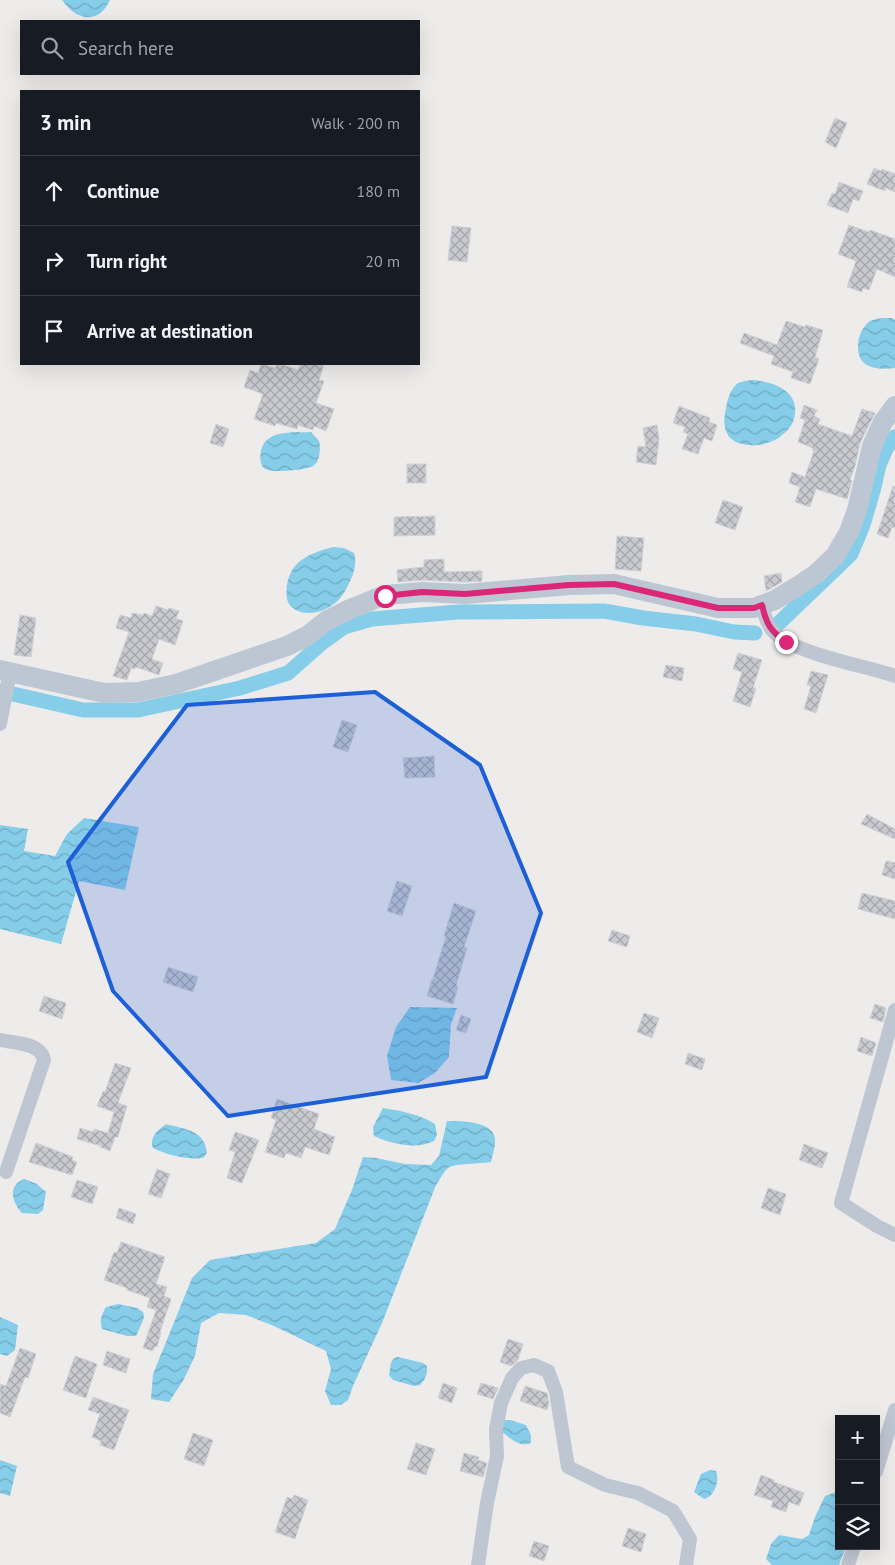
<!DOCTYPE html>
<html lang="en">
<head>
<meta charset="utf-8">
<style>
	:root { --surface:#171b24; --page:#242831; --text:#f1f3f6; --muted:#9ea1a6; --line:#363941 }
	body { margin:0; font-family:"PT Sans",sans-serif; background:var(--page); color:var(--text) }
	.controls { position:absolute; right:15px; bottom:15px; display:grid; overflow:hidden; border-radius:0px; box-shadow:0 5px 20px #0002 }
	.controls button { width:45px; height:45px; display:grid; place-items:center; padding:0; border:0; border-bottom:1px solid var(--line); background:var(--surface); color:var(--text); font:25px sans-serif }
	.stop { position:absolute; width:15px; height:15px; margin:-11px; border:4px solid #db2777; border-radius:50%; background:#fff }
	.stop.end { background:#db2777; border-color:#fff; box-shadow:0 1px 5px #0008 }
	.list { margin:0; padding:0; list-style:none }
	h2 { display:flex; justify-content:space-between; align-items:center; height:65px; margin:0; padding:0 20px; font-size:21px }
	h2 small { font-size:16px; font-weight:400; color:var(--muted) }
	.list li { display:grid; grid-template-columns:32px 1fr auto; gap:15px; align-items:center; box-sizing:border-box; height:70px; padding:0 20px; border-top:1px solid var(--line) }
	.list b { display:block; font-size:19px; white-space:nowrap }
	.list em { font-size:16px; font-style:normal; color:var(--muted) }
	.icon { flex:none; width:28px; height:28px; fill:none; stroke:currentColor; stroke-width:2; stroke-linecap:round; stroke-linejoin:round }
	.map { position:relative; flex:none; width:895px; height:1565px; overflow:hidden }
	.search { position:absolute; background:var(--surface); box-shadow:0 5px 20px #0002; left:20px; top:20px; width:400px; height:55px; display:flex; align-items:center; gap:12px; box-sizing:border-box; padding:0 18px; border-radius:0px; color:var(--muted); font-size:19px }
	.panel { position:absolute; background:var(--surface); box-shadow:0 5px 20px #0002; left:20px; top:90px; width:400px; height:275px; border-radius:0px }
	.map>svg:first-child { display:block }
</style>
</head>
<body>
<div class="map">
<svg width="895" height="1565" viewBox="0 0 895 1565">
	<defs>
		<pattern id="water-waves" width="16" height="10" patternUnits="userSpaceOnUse" patternTransform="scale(1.25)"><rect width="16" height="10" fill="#86cde9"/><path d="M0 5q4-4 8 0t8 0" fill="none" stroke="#6fa9c0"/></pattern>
		<pattern id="building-cross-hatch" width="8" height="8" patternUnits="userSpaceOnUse" patternTransform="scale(1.25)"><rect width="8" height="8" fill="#c8cad0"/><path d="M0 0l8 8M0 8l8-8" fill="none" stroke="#a4a6ac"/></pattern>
	</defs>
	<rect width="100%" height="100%" fill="#eeebeb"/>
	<g fill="url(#water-waves)">
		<path d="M62 0H110C98 26 76 20 62 0Z"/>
		<path d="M882 318H892L895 320V368C886 369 872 370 864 363 855 355 857 335 865 326 869 320 875 319 882 318Z"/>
		<path d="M752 380C771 381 798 390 795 413 794 423 790 429 782 435 776 441 766 444 758 445 730 447 720 433 726 408 727 401 730 391 735 386 739 381 746 381 752 380Z"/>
		<path d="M311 432C313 435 317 438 319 441 321 448 320 462 313 466 306 470 270 474 264 468 259 464 260 453 262 447 270 429 295 433 311 432Z"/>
		<path d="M333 547 344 548 354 553C358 564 352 579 346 589 343 595 338 602 331 606 320 614 298 617 289 604 286 599 286 591 287 585 291 560 311 553 333 547Z"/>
		<polygon points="84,818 139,827 125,890 79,881 61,944 0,929 0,825 28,829 24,851 55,856 67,834"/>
		<polygon points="410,1007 457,1008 451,1024 449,1057 435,1073 418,1083 391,1080 387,1056 396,1027"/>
		<path d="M383 1108C401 1111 419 1114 435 1124L437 1135 434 1141C416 1150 392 1144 374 1136L373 1127Z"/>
		<path d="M447 1121C462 1121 497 1121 495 1142 495 1149 492 1156 491 1162 481 1164 454 1163 448 1168 443 1172 440 1180 436 1185L382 1323 353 1386 348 1400 341 1405H331L325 1391 331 1369 326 1351 274 1326 246 1315 219 1313 201 1323 195 1356 183 1381 169 1402 151 1399 153 1374 192 1278 210 1260 316 1243 335 1229 352 1190 363 1157 376 1158 405 1164 431 1165 439 1156Z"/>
		<path d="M166 1124C184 1129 205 1130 207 1153L203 1158C187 1160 168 1155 153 1148 149 1137 158 1130 166 1124Z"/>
		<path d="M24 1179 37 1184 46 1192 43 1210 38 1214 22 1213C12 1202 7 1186 24 1179Z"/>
		<path d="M118 1304 137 1308 143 1312 144 1318 136 1336H127L102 1329C99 1320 102 1314 106 1307Z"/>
		<polygon points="0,1317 18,1325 15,1350 7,1356 0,1354"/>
		<path d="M398 1357 423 1363 427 1366C428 1374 425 1380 420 1385L414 1386 393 1380 389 1375C391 1368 389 1358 398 1357Z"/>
		<path d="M503 1420H510L526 1425 531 1435V1443C520 1448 510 1438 502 1432Z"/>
		<polygon points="0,1460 17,1466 10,1496 0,1493"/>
		<path d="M710 1470 716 1471C720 1481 714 1497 704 1499L694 1492 701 1474Z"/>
		<polygon points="836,1492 839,1493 839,1546 846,1546 839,1565 772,1565 766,1559 771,1544 779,1535 802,1539 809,1535 815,1517 825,1496"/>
	</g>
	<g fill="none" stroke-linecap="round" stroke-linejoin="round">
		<g stroke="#86cde9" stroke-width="15">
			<polyline points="779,623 851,554 863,525 873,491 879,465 887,447 895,437"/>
			<polyline points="0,691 83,710 138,710 240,688 288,673 322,643 344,627 372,619 458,612 604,611 643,618 696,624 734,632 755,633"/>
		</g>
	</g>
	<g fill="url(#building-cross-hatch)" stroke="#cfd1d7">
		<polygon points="835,118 847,123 836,148 825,142"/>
		<polygon points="874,168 881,171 882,169 895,174 895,192 886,188 885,191 867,184"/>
		<polygon points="839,182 863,191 859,201 853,199 848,213 827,205 832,193 835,194"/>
		<polygon points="849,225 869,232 870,230 895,239 895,277 877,269 869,290 863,288 862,292 847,287 856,261 838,254"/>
		<polygon points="452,226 471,228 467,262 448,260"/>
		<polygon points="786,321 805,327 806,325 823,330 815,357 819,359 810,384 791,378 793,372 771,364 774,356 740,343 744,333 777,345"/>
		<polygon points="261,364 275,368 277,364 281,364 298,370 300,364 324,364 319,380 324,381 316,403 334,409 326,431 314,426 313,430 298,425 297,429 276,423 275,426 254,419 263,394 244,387 250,370 258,373"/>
		<polygon points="804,405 817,410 814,416 820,419 818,424 852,436 862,409 875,413 860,443 855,466 850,480 852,481 847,499 816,489 810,507 795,502 800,487 789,483 792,472 805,477 814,451 812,450 813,448 798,442 805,420 800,418"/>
		<polygon points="679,406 710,418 709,422 717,425 712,441 704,438 698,454 682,449 688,434 683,432 685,427 673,423"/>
		<polygon points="216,424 229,429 223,447 210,443"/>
		<polygon points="657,425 659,439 656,465 636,462 638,446 646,447 643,428"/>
		<rect x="407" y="464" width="19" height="19"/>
		<polygon points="893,486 895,487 895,528 892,527 888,538 877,534"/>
		<polygon points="723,500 743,507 735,530 715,523"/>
		<polygon points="435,516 435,535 394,536 394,517"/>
		<polygon points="617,536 644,538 641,571 615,569"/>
		<polygon points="444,559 444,572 482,571 482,581 465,582 422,580 398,582 397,570 424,567 424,560"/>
		<polygon points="781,573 782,582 766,591 764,576"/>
		<polygon points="156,606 168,610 169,608 179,611 176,618 183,621 175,645 159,639 152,659 163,663 159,675 136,667 135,669 131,668 127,680 113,676 129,632 116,628 120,615 131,618 132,613 143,615 144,613 152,616"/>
		<polygon points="20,615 36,618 31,657 14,655"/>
		<polygon points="738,653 762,660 753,688 756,688 750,707 733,701 742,672 733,669"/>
		<polygon points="666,665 684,668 682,681 663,677"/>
		<polygon points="811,671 828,675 816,713 804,709 811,686 807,685"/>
		<polygon points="342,720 357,725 348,752 333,747"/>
		<polygon points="434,756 435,777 405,778 403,758"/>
		<polygon points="867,814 895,829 895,839 861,824"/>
		<polygon points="886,861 895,863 895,879 882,875"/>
		<polygon points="397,881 412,886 402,916 387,911"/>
		<polygon points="862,893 895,901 895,919 858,909"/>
		<polygon points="454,903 476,911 464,947 467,948 456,986 458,987 453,1004 427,996 432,979 433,979 446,936 444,936"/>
		<polygon points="612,930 630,936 627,947 608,941"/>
		<polygon points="168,967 198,977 193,992 163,982"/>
		<polygon points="44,996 66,1003 62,1019 39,1011"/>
		<polygon points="875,1004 886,1008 883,1022 870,1018"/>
		<polygon points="644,1013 659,1018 652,1038 637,1032"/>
		<polygon points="461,1015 471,1019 466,1033 456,1030"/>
		<polygon points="861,1037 876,1043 872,1056 857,1051"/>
		<polygon points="688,1053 705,1059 702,1070 685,1064"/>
		<polygon points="115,1063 131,1068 118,1103 127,1106 118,1137 115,1137 110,1151 100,1147 101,1146 77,1139 80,1128 93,1132 94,1129 108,1133 114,1112 97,1106 103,1091 105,1092"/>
		<polygon points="277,1099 319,1114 314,1129 335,1137 329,1155 305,1147 301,1158 286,1153 284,1158 265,1152 276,1120 271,1118"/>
		<polygon points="235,1132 259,1140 242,1183 227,1178 235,1152 229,1150"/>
		<polygon points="36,1143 73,1157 72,1160 77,1162 72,1175 29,1162"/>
		<polygon points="804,1144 828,1153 822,1168 799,1160"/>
		<polygon points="157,1169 170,1174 161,1198 148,1194"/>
		<polygon points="77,1180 98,1187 92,1204 71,1197"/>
		<polygon points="768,1188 786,1194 780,1215 761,1208"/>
		<polygon points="119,1208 136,1214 133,1224 116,1218"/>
		<polygon points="121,1242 165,1257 156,1284 167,1287 164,1296 171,1299 160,1332 161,1332 157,1347 155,1346 153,1351 143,1348 156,1310 147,1307 150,1298 127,1290 127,1288 104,1280 114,1252 117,1253"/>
		<polygon points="508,1339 523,1344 518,1360 511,1366 500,1362"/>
		<polygon points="20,1348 36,1354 28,1378 25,1377 10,1417 0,1413 0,1384 6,1386"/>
		<polygon points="107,1351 130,1359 126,1373 103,1365"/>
		<polygon points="75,1356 97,1364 86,1398 63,1390"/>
		<polygon points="443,1383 457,1388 452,1403 438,1398"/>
		<polygon points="481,1383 498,1388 493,1399 477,1394"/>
		<polygon points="525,1386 547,1393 549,1403 547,1410 520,1401"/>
		<polygon points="93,1397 129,1410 114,1450 100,1445 101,1441 92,1437 100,1414 88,1410"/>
		<polygon points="193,1433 213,1440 204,1466 184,1459"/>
		<polygon points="416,1443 435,1449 426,1475 407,1469"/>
		<polygon points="464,1453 479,1457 478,1460 487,1463 483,1477 460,1471"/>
		<polygon points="761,1475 774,1480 774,1482 804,1493 799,1506 789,1502 786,1512 771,1507 773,1501 754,1495"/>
		<polygon points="294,1495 308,1500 295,1539 275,1532 287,1497 292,1499"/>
		<polygon points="628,1528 646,1534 641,1552 622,1546"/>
		<polygon points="534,1541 549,1546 544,1561 529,1556"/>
	</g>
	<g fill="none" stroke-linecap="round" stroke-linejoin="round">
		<g stroke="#bec6d1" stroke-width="14">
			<path d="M762 605C764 614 766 622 772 630 792 654 864 665 895 676"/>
			<polyline points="0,724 10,672"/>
			<polyline points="895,1010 841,1203 877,1226 895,1235"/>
			<path d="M0 1040C15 1043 41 1043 44 1060L6 1172"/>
			<polyline points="876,1472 895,1410"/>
			<polyline points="478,1565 487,1503 497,1456 496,1429 501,1403 512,1378 521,1368 534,1365 548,1371 556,1392 568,1467 605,1485 638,1493 673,1511 690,1539 686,1565"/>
			<polyline points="848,1565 854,1546"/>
		</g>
		<polyline stroke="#bdc7d4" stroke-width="20" points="0,670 104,693 138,692 176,684 287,646 307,636 326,621 350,609 385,595 422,592 465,594 569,585 614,584 718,608 754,608 775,600 798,586 816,574 835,556 849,532 857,510 872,446 883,422 895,406"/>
	</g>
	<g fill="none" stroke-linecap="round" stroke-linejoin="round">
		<path stroke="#db2777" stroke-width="6" d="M385 596 422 592 465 594 569 585 614 584 718 608H754L762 605C766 623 770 631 786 642"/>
	</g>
	<path fill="#1c5fd7" fill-opacity="0.2" stroke="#1c5fd7" stroke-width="4" stroke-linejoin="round" d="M375 692 480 765 541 913 486 1077 228 1116 113 991 68 862 187 705Z"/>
</svg>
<div class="controls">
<button>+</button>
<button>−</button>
<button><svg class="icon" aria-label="layers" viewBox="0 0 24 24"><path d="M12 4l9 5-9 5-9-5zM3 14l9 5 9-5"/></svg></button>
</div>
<div class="stop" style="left:385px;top:596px"></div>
<div class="stop end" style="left:786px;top:642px"></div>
<div class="search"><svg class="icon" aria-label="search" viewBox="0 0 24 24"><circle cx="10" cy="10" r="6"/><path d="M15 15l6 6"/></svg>Search here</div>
<section class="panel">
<h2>3 min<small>Walk · 200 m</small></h2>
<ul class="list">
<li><svg class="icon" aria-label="ahead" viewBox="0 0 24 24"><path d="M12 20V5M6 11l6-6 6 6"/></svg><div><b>Continue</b></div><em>180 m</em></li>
<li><svg class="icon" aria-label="right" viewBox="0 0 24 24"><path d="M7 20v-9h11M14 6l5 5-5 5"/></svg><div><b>Turn right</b></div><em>20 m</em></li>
<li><svg class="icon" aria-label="arrive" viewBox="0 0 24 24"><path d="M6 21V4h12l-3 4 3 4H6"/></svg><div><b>Arrive at destination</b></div></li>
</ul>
</section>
</div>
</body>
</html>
